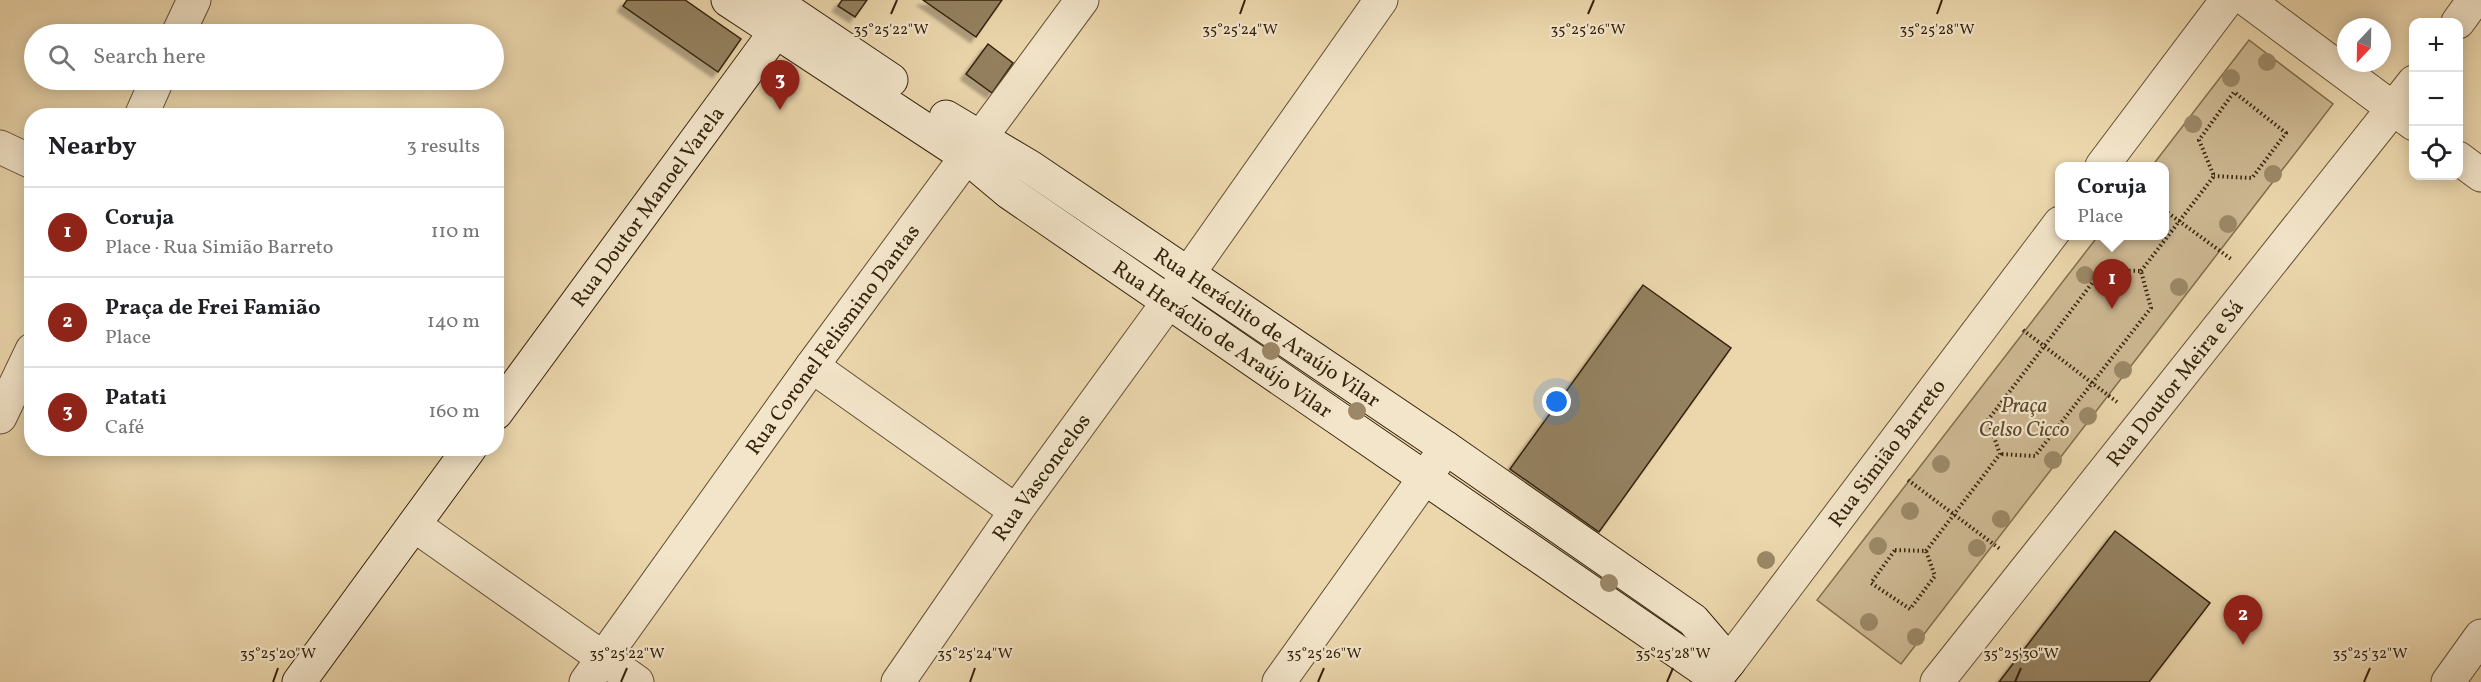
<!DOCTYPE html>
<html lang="en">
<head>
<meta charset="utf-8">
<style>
	:root { --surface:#fff; --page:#f2f2f2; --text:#202124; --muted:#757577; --line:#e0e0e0; --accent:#8f2418 }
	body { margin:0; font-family:Vollkorn,serif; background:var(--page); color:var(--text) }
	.controls { position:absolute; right:18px; top:18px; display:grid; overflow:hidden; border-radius:12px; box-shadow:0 3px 15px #0003 }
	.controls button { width:54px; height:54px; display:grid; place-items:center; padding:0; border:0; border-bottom:2px solid var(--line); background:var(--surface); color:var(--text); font:30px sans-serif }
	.compass { position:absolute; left:2337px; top:18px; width:54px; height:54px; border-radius:50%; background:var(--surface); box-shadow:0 3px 15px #0003; rotate:202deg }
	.you { position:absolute; left:1557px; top:402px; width:21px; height:21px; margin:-15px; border:4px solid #fff; border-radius:50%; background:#1a73e8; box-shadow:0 0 0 9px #1a73e833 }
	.badge { display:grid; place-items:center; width:39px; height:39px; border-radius:50%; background:var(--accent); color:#fff; font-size:20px; font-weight:700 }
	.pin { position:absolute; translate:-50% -50px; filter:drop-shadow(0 2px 3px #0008) }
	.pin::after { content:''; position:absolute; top:32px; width:21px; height:18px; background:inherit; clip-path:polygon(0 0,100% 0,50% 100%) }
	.popup { position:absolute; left:2055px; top:162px; width:114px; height:78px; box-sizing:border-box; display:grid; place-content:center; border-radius:12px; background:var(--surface); filter:drop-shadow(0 2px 4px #0005); font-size:20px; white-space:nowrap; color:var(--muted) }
	.popup b { font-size:22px; color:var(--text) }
	.popup::after { content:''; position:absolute; left:50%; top:100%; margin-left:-12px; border:12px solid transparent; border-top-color:var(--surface) }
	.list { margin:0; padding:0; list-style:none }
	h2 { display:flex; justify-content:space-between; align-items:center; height:78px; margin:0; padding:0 24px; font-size:26px }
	h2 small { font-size:20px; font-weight:400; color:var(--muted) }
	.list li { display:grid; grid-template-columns:39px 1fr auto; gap:18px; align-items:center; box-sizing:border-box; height:90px; padding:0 24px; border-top:2px solid var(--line) }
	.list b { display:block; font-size:22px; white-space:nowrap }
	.list p { margin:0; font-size:20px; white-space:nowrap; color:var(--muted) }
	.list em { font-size:20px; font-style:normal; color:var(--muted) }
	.icon { flex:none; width:33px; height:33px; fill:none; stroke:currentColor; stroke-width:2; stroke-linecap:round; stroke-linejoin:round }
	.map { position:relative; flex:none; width:2481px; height:682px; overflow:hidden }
	.search { position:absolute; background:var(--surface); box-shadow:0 3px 15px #0003; left:24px; top:24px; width:480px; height:66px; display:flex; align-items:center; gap:15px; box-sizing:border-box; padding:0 21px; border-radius:33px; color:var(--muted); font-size:22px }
	.panel { position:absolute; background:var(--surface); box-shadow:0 3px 15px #0003; left:24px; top:108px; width:480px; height:348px; border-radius:24px }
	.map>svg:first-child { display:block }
</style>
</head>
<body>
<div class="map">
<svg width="2481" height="682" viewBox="0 0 2481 682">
	<defs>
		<filter id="shadow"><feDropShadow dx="-5.5" dy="5.5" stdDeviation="1.5" flood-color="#0004"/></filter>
	</defs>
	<rect width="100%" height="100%" fill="#ecd7ad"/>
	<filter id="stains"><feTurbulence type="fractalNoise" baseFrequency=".00333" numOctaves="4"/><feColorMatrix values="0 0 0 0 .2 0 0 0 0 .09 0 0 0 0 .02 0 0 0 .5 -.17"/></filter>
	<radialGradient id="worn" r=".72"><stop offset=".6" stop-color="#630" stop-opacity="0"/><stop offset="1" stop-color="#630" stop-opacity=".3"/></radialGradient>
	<polygon fill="#cdb892" stroke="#816e4f" stroke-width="1.5" points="2249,40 2333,104 1901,664 1817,600 2098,236 2164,236 2164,166 2152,166"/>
	<g fill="#948160" stroke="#35230c" stroke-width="1.5" filter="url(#shadow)">
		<polygon points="627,0 685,0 741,39 718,72 623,6"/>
		<polygon points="842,0 867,0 855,17 838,6"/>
		<polygon points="923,0 1002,0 976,37"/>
		<polygon points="988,44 1013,63 992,93 966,74"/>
		<polygon points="1643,285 1731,348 1599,532 1510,469"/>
		<polygon points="2115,531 2210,603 2149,682 1999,682"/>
	</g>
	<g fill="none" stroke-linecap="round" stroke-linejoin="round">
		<g stroke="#635034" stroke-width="35">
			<g id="minor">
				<polyline points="2247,0 2414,124"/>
				<polyline points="2458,22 2474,0"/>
				<polyline points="178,34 194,0"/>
				<polyline points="141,116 157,80"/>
				<polyline points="0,147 32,162"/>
				<polyline points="2458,158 2481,175"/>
				<polyline points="2102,166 2227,0"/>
				<polyline points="812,366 1016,511"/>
				<polyline points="0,417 32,350"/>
				<polyline points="414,525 637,682"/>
				<path id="s1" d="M1729 662 2060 223"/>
				<path id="s2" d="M586 682 812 366 1082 0"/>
				<path id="s3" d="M898 682 1016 511 1169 301 1381 0"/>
				<polyline points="1279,682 1446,448"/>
				<path id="s4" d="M1937 682 2414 82"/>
				<polyline points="2448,682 2481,636"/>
			</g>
		</g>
		<g stroke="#35230c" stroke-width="35">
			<g id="secondary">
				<path id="s5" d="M728 0 967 157 1010 193 1716 678"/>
				<polyline points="772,0 891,80"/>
				<path id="s6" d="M946 117 1030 167 1446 448 1693 620 1729 662 1713 682"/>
				<path id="s7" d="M496 413 788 15"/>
				<polyline points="299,682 470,448"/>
			</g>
		</g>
		<g stroke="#35230c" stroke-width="4" stroke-dasharray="1.5 3" stroke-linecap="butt">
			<polyline points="2164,210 2231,259"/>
			<polyline points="2141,271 2214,176 2199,140 2234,92 2286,133 2252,178 2214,176"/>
			<polyline points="2023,330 2117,402"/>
			<polyline points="1908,480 2000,549"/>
			<polygon points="1895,550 1926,551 1935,576 1910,609 1871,583"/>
			<polyline points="1926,551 2000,454 1988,420 2102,270 2141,271 2151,308 2035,456 2000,454"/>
		</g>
		<use href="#minor" stroke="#f3e5ca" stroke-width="33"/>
		<use href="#secondary" stroke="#f3e5ca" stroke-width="33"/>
	</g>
	<g fill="#9c8867">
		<circle cx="2267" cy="62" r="9"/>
		<circle cx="2231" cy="78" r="9"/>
		<circle cx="2193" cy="124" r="9"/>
		<circle cx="2273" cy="174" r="9"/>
		<circle cx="2228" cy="224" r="9"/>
		<circle cx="2085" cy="275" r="9"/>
		<circle cx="2179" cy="287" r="9"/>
		<circle cx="1271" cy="351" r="9"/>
		<circle cx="2123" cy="370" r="9"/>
		<circle cx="1357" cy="411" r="9"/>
		<circle cx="2088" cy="416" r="9"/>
		<circle cx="2053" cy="460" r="9"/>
		<circle cx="1941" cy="464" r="9"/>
		<circle cx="1910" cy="511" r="9"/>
		<circle cx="2001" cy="519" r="9"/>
		<circle cx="1878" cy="546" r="9"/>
		<circle cx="1977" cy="548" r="9"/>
		<circle cx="1766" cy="560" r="9"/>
		<circle cx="1609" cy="583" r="9"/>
		<circle cx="1869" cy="622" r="9"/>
		<circle cx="1916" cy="637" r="9"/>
	</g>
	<path fill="none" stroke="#35230c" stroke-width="2" d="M891 14 897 0M1240 14 1245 0M1588 14 1594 0M1937 14 1942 0M273 682 278 668M621 682 627 668M970 682 975 668M1318 682 1324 668M1667 682 1673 668M2015 682 2021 668M2364 682 2370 668"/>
	<g text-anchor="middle" stroke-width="4.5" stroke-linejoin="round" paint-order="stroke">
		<g font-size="21" fill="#35230c" stroke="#f3e5ca">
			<text dy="7" stroke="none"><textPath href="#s7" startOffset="256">Rua Doutor Manoel Varela</textPath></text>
			<text dy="7" stroke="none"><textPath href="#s6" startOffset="384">Rua Heráclito de Araújo Vilar</textPath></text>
			<text dy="7" stroke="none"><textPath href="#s5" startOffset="600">Rua Heráclio de Araújo Vilar</textPath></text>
			<text dy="7" stroke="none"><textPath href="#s2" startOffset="422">Rua Coronel Felismino Dantas</textPath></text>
			<text dy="7" stroke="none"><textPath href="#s4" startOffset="382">Rua Doutor Meira e Sá</textPath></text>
			<text dy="7" stroke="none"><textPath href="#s1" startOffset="262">Rua Simião Barreto</textPath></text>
			<text dy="7" stroke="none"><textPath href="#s3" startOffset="250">Rua Vasconcelos</textPath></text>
		</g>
		<g font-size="21" font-style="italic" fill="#5b482e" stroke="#f3e5ca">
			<text x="2024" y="412">Praça<tspan x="2024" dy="24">Celso Cicco</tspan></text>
		</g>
	</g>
	<g font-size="15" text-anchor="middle" fill="#35230c" stroke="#f3e5ca" stroke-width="4.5" stroke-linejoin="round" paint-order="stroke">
		<text x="891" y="34">35°25'22"W</text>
		<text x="1240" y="34">35°25'24"W</text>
		<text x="1588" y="34">35°25'26"W</text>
		<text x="1937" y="34">35°25'28"W</text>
		<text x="278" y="658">35°25'20"W</text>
		<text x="627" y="658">35°25'22"W</text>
		<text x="975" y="658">35°25'24"W</text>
		<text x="1324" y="658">35°25'26"W</text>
		<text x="1673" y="658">35°25'28"W</text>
		<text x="2021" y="658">35°25'30"W</text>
		<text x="2370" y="658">35°25'32"W</text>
	</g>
	<rect width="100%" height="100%" filter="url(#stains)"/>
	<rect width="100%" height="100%" fill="url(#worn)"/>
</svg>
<div class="controls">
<button>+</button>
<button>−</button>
<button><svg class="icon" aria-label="locate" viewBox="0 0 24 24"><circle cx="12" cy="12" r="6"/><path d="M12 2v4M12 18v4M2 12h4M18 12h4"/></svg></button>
</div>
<svg class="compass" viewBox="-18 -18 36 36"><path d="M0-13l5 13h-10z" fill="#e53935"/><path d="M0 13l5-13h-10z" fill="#757577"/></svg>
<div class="you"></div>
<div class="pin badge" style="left:2112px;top:309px">1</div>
<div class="popup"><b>Coruja</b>Place</div>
<div class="pin badge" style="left:2243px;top:645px">2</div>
<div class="pin badge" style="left:780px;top:110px">3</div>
<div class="search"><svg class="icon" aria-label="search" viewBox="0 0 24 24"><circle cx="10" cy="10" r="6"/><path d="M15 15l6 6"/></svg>Search here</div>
<section class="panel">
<h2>Nearby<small>3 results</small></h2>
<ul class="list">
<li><span class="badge">1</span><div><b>Coruja</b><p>Place · Rua Simião Barreto</p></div><em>110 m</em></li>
<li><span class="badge">2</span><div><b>Praça de Frei Famião</b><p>Place</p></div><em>140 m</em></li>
<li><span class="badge">3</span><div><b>Patati</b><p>Café</p></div><em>160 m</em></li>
</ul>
</section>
</div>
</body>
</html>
